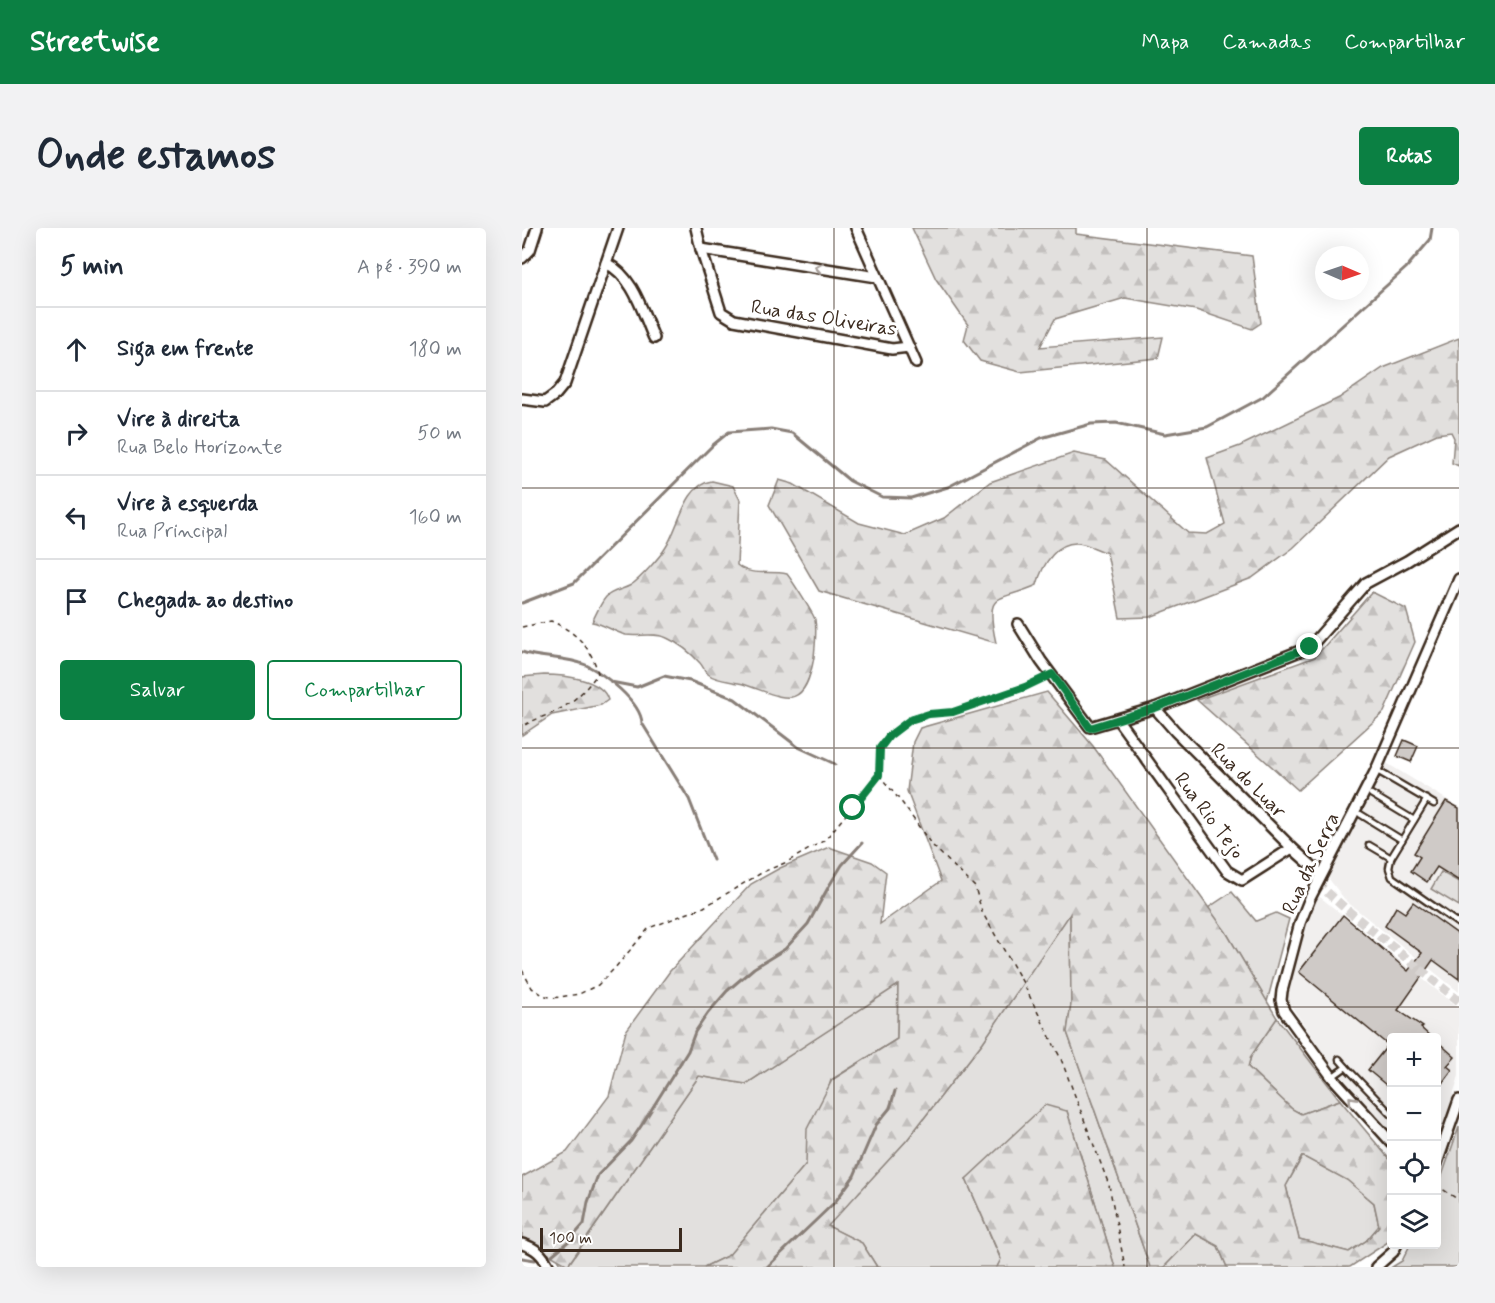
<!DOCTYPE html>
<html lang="pt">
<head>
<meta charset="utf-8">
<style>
	:root { --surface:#fff; --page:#f2f2f3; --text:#1f2937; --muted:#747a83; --line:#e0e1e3; --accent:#0b8043 }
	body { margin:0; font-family:Mynerve,sans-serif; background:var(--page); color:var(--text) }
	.controls { position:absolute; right:18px; bottom:18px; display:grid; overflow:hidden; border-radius:6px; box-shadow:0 6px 24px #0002 }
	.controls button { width:54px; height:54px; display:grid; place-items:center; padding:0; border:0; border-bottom:2px solid var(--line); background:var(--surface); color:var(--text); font:30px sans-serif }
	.compass { position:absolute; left:793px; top:18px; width:54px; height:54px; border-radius:50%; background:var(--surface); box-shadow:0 6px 24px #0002; rotate:92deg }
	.scale { position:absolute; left:18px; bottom:15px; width:142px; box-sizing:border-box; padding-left:6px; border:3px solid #3b2a1e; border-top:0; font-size:16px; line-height:21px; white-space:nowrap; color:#3b2a1e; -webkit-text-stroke:4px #fff; paint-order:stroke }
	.stop { position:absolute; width:18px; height:18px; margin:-14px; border:4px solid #0b8043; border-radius:50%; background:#fff }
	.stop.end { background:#0b8043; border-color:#fff; box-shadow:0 2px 6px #0008 }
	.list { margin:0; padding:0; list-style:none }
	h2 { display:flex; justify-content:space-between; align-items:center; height:78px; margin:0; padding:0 24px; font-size:26px }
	h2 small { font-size:20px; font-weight:400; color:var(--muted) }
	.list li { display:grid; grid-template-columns:39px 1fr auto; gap:18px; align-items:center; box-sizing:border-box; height:84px; padding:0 24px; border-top:2px solid var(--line) }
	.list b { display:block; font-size:22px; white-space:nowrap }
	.list p { margin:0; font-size:20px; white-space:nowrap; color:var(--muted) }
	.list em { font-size:20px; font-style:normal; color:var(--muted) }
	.actions { display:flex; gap:12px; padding:18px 24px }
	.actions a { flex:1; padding:14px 0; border:2px solid var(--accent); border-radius:6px; text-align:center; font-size:21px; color:var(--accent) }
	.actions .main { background:var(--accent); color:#fff }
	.icon { flex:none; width:33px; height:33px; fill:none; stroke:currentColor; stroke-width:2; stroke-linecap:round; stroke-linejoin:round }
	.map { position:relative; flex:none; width:937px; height:1039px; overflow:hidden; border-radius:6px }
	header { display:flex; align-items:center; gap:36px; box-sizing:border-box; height:84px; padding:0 30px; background:var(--accent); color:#fff }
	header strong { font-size:28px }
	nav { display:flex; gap:33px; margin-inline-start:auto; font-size:21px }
	.intro { display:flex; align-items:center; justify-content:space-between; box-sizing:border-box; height:144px; padding:0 36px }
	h1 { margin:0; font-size:42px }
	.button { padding:15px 27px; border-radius:6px; background:var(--accent); color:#fff; font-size:21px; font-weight:700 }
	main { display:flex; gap:36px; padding:0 36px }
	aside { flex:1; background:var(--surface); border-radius:6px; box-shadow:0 6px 24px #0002 }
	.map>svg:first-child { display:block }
</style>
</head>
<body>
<header>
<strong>Streetwise</strong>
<nav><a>Mapa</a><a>Camadas</a><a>Compartilhar</a></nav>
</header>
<div class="intro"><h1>Onde estamos</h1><a class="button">Rotas</a></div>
<main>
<aside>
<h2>5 min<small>A pé · 390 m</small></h2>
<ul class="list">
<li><svg class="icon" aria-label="ahead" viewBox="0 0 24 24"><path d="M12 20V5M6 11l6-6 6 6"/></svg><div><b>Siga em frente</b></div><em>180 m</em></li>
<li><svg class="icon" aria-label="right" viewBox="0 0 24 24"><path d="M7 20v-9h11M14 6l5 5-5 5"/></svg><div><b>Vire à direita</b><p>Rua Belo Horizonte</p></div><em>50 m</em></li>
<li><svg class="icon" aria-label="left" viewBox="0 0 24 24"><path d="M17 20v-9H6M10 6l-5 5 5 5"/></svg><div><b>Vire à esquerda</b><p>Rua Principal</p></div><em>160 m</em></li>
<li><svg class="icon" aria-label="arrive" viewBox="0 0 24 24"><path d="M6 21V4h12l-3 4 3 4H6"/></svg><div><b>Chegada ao destino</b></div></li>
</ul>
<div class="actions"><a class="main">Salvar</a><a>Compartilhar</a></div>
</aside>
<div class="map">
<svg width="937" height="1039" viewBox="0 0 937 1039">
	<defs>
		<pattern id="forest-firs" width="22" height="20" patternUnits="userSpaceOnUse" patternTransform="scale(1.5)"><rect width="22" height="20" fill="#e2e0de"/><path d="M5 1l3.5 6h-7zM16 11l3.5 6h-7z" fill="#c3c0be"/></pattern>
	</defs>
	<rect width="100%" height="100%" fill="#fff"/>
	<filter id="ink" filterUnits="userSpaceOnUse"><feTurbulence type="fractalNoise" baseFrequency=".0167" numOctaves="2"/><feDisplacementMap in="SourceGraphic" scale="12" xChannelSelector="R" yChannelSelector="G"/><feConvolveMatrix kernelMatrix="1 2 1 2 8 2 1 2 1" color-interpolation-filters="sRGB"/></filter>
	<g filter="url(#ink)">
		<g fill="#f1efee">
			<polygon points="861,533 937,579 937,764 824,673 807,651 806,645"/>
			<polygon points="798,669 937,780 937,848 915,917 914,810 870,810 869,904 809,836 767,775 766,769 783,697 793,671"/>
		</g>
		<g fill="#e2e0de" stroke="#8e857e" stroke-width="1.5">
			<polygon points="919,644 937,654 937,678 909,661"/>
			<polygon points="710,664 734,693 754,685 767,691 745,774 704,704 686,680"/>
			<polygon points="548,685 549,776 545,804 628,1039 593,1039 545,883 444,951 479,1032 475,1039 355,1039 340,1015 305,998 385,912 461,814"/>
			<polygon points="376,756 375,811 309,852 284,936 207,1027 182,1039 40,1039 36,1031 47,1036 177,848 224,856"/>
			<polygon points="755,790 818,872 779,886 770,881 726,839 729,828"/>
			<polygon points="937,899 937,1039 870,1039 880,1033 888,1017 914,1016 915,962"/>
			<polygon points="781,928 825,952 852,975 857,998 844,1013 827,1024 777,1011 764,958"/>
			<polygon points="674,1006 696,1018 705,1039 642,1039"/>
		</g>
		<g fill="url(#forest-firs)" stroke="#8e857e" stroke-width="1.5" fill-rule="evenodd">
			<polygon points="390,0 554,0 554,6 730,28 739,95 730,101 674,82 603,70 533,91 518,119 641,109 636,130 498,144 458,133 442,112 446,97 414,51"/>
			<path d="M937 110V238L930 235 932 210 929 204 915 206 867 228 771 320 730 350 628 389 598 390 585 325C577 322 569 318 561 316 536 310 520 337 515 357 475 375 462 361 474 415L297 363 247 277 257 252 271 256 337 295 383 307 422 290 468 254 552 225 584 232 666 305 685 306 703 296 685 230 718 218 817 170 861 140Z"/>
			<path d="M190 253 211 258 218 272 215 337C229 349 248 342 265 346 269 351 293 388 293 392 295 403 293 418 292 429 282 486 263 470 221 456 210 453 194 453 186 446 182 443 181 438 178 435 169 425 156 415 145 410 133 404 117 409 104 407 92 404 82 396 70 394 74 386 78 376 84 369 90 362 101 362 109 357 118 351 138 329 144 319 157 299 163 256 190 253Z"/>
			<polygon points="850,364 884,381 893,414 862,484 776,562 675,472 793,429"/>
			<path d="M22 447C40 447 80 450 86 472L79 477 30 487 0 507V449Z"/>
			<path d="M525 464 571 518 704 704 755 790 729 828 726 839 770 881 779 886 818 872 869 933V1004L866 1014 828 1039H705L696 1018 674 1006 642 1039H628L545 804 549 776 548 686 461 814 385 912 306 998 340 1015 355 1039H182L207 1027 284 936 285 901 310 852 375 811 376 757 224 856 177 848 46 1037 0 1011V949L45 924 87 868 104 803 148 743 229 656 258 640 307 619 350 634 364 644 358 696 419 653 385 563 391 514 398 500ZM780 928 825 952 852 975 857 998 844 1013 827 1024 777 1011 764 958Z"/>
			<polygon points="523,877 545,883 593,1039 475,1039 479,1031 444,951"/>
		</g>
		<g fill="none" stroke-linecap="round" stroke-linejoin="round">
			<g stroke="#887e77" stroke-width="3">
				<polyline points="0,375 52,355 191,217 207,204 249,201 270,205 328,253 360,269 389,270 426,259 519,210 569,196 594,195 643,206 685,199 741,169 884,40 908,12 910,0"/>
				<path d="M0 424C18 431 44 428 64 437 82 446 119 474 120 495L167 571 191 632"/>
				<polyline points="89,454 115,459 142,448 168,453 213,471 276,519 313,536"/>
				<polyline points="30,1027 48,1012 62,996 66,974 76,947 109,913 121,895 166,823 173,804 186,785 205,763 232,740 263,721 286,696 307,658 320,637 340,615"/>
				<polyline points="0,1030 13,1032"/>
				<polyline points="245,1039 313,974 332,948 354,897 368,880 373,863"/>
			</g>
		</g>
		<g fill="#cfcac7" stroke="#3b2a1e" stroke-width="1.5">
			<polygon points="882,512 896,518 889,534 875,528"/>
			<polygon points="924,573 937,580 937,653 915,639 905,654 889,643 898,629 892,625"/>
			<polygon points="891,674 937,707 937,751 911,732 876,782 901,799 899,800 910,810 870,810 870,862 846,842 866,817 777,744 821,687 886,743 900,725 863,698 874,679 883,685"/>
			<polygon points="915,813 933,829 925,838 930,842 915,862"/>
		</g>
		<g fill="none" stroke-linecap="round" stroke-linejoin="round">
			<polyline stroke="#d8d4d2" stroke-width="9" stroke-dasharray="9 4.5" stroke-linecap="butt" points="795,655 825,682 937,773"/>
			<g stroke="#3b2a1e" stroke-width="9">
				<g id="lane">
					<polyline points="854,542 912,576"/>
					<polyline points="849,566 892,592"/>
					<polyline points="905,571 869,630 867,640 870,649 937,696"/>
					<polyline points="838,586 880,612"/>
					<polyline points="847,617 869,630"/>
					<polyline points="817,831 824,839"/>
					<polyline points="810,849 824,839 870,887"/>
				</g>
			</g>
			<g stroke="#3b2a1e" stroke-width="14">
				<g id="street">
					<polyline points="174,0 179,21 199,84 212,92 370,121 387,119"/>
					<polyline points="334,0 394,135"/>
					<polyline points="179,21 355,49"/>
					<polyline points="0,30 8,22 15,0"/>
					<path d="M84 35C112 49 120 83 132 110"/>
					<polyline points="0,171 23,174 34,166 43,155 96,0"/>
					<polyline points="496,396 519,433 568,499 633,480 788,419 844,355 885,333 937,300"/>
					<polyline points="633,480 653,503 770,620 799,646"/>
					<polyline points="596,492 705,643 720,652 770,620"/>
					<polyline points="870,915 810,849 762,783 759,772 760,763 778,695 788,670 854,542 937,351"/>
					<polyline points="914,938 937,872"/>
					<path d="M0 1016C14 1020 20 1026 27 1039"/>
					<polyline points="854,1039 871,1024 875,1016"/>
				</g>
			</g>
			<g stroke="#3b2a1e" stroke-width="1.5" stroke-dasharray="4.5 4.5" stroke-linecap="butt">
				<path d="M0 399 29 393C54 404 69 419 76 445 65 461 51 475 34 483 23 489 11 491 0 499"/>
				<polyline points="520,450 503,459 431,484 407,486 388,492 367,508 358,521 357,547 381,576 409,616 453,659 460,684 501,755 539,831 587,957 603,1039"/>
				<polyline points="0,742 10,760 21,767 31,770 57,766 76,757 92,741 127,700 182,679 241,644 265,634 303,612 356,548"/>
				<polyline points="914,957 937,972"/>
			</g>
			<use href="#lane" stroke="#fff" stroke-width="4.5"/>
			<use href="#street" stroke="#fff" stroke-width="9"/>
		</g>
		<defs><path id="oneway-chevron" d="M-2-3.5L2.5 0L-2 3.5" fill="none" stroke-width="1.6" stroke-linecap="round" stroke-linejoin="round" transform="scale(1.5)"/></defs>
		<g stroke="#a79f9a">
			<use href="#oneway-chevron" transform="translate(297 40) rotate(-171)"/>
			<use href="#oneway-chevron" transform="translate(830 872) rotate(-132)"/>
		</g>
	</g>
	<g fill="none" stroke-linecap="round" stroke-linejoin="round" filter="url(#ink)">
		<polyline stroke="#0b8043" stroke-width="8" points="331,580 357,547 358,520 367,508 388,492 407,486 431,484 503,459 530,446 568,500 633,480 788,419"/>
	</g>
	<path fill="none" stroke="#3b2a1e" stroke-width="1.5" stroke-opacity="0.55" d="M312 0V1039M625 0V1039M0 260H937M0 520H937M0 779H937"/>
	<g text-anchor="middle" stroke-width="6" stroke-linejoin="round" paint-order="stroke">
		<g font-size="20" fill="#3b2a1e" stroke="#fff">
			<text transform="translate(302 89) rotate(9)" y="7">Rua das Oliveiras</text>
			<text transform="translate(727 552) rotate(45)" y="7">Rua do Luar</text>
			<text transform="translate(688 587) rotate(53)" y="7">Rua Rio Tejo</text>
			<text transform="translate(788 635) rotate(-65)" y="7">Rua da Serra</text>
		</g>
	</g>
</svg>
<div class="controls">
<button>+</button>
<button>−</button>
<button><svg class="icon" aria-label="locate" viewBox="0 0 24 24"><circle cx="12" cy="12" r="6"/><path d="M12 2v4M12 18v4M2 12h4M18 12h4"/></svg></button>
<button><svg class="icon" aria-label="layers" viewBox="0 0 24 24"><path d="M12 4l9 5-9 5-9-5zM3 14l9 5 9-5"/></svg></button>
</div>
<svg class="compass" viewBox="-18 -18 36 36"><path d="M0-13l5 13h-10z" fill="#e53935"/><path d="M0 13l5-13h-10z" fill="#747a83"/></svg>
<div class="scale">100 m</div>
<div class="stop" style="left:331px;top:580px"></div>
<div class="stop end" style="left:788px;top:419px"></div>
</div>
</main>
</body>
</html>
